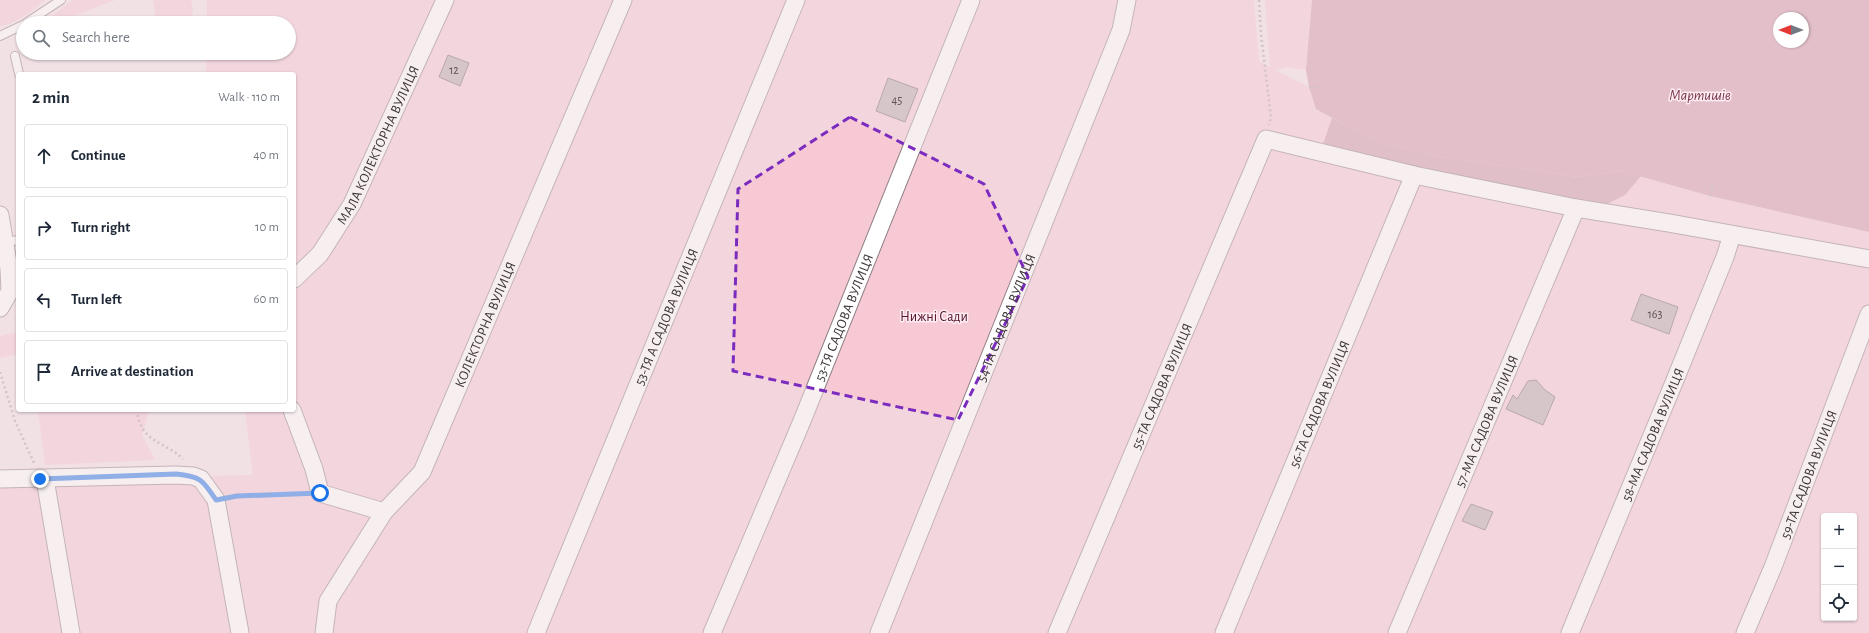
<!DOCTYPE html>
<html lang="en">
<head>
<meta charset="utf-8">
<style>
	:root { --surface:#fff; --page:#f6f6f7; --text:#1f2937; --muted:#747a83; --line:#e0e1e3 }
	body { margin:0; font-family:"Alegreya Sans",sans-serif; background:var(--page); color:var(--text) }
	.controls { position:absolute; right:12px; bottom:12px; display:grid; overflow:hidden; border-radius:4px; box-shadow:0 1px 3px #0004 }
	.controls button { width:36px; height:36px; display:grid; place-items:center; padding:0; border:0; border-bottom:1px solid var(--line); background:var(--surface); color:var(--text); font:20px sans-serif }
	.compass { position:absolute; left:1773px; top:12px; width:36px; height:36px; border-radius:50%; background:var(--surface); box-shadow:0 1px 3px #0004; rotate:270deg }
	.stop { position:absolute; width:12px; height:12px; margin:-9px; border:3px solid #1a73e8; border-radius:50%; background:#fff }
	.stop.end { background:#1a73e8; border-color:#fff; box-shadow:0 1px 4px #0008 }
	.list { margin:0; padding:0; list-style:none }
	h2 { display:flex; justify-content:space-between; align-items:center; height:52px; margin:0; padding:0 16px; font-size:17px }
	h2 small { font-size:13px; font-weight:400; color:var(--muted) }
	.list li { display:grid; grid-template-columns:26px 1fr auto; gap:12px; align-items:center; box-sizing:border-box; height:64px; margin:0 8px 8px; padding:0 8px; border:1px solid var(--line); border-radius:4px }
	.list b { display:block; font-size:15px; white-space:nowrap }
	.list em { font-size:13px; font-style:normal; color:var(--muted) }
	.icon { flex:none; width:22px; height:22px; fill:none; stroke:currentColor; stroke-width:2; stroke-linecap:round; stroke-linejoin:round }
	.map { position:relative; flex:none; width:1869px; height:633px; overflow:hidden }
	.search { position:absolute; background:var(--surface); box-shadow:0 1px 3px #0004; left:16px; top:16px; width:280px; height:44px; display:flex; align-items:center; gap:10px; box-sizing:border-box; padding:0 14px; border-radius:22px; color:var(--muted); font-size:15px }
	.panel { position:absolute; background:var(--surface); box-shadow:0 1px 3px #0004; left:16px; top:72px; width:280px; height:340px; border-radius:4px }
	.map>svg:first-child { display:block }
</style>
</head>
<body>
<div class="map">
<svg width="1869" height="633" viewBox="0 0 1869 633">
	<rect width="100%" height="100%" fill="#f1e0e4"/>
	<g fill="#f6c9d5" fill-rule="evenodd">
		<path d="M0 0H45C31 11 19 23 0 26Z"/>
		<polygon points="73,0 115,0 54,23 42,23"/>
		<polygon points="153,0 191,0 193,10 190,23 157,23"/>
		<path d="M207 0H1254L1259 61 1270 67 1265 0H1312L1306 70 1287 67 1275 70 1309 87 1316 109 1359 133 1621 171 1710 196 1869 232V633H0V481L253 475 245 410H294V74H206L207 53H289V23H207ZM1824 516H1854V618H1824Z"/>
		<polygon points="18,332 18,354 0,358 0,336"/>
		<polygon points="38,410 149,410 142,435 155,460 45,465"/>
	</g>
	<polygon fill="#cf97a8" points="1332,118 1359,133 1387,144 1440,157 1578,177 1621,171 1641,176 1625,195 1609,203 1606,211 1322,147"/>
	<path fill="#d098a8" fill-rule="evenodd" d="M1312 0H1869V232L1710 196 1621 171 1578 177 1440 157 1387 144 1359 133 1316 109 1309 87 1306 70ZM1779 18H1803V42H1779Z"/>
	<g fill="#b5a5a9" stroke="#746569">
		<polygon points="448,55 469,63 460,86 439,77"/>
		<polygon points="888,78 918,89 905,122 876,111"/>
		<polygon points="1641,294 1678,307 1669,334 1631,320"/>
		<polygon points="1536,380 1545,390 1555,397 1543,425 1506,409 1513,395 1517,399 1528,381"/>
		<polygon points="1471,504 1493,512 1485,530 1462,521"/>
	</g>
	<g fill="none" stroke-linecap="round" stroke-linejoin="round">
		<g stroke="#8f7f83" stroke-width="10">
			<g id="lane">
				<polyline points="26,23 61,0"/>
				<polyline points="0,36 23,25"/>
				<polyline points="15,56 19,74"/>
				<polyline points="5,242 18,240"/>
			</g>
		</g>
		<g stroke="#8f7f83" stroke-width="19">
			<g id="street">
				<polyline points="0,215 9,269 10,291 0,308"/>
				<path id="s1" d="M294 279 320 254 352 204 445 0"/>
				<polyline points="292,410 314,469 320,493 384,512"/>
				<polyline points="0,479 176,475 193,476 201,479 216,500 240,633"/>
				<polyline points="45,479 71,633"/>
				<path id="s2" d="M324 633 328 601 384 512 422 472 623 0"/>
				<path id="s3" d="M536 633 796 0"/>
				<path id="s4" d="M712 633 802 421 971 0"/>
				<path id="s5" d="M879 633 1121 30 1127 0"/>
				<path id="s6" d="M1057 633 1266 139 1414 175 1576 208 1669 223 1869 259"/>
				<path id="s7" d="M1224 633 1414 175"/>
				<path id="s8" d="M1397 633 1576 208"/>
				<path id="s9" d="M1570 633 1675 380 1725 257 1732 235"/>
				<path id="s10" d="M1745 633 1773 567 1869 314"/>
			</g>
		</g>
		<g stroke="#aea1a4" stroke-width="2.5" stroke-dasharray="2 3" stroke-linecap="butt">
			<polyline points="1259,0 1261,34 1271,117 1269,125"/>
			<polyline points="1309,87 1324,87"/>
			<polyline points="1710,196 1713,183"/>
			<polyline points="0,372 15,421 34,463"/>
			<path d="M137 410C140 443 165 441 183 459"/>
			<polyline points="230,497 303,494"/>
		</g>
		<use href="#lane" stroke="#fff" stroke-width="8"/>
		<use href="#street" stroke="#fff" stroke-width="17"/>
	</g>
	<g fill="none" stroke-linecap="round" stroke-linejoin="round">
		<path stroke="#1a73e8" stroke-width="5" d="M40 479 176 474C200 476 203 480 216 500L237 496 320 493"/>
	</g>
	<path d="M0 0H1869V633H0ZM850 117 984 184 1028 277 958 420 733 371 738 189Z" fill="#f1e0e4" fill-opacity=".55" fill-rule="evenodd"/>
	<path fill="none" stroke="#7b2cbf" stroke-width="3" stroke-dasharray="8 5" stroke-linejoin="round" d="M850 117 984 184 1028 277 958 420 733 371 738 189Z"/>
	<g text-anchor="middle" stroke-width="3" stroke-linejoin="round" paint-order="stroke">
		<g font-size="12" fill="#5c5255">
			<text x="454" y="74">12</text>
			<text x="897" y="104">45</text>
			<text x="1655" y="318">163</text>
		</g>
		<g font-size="14" fill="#3e3739" stroke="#ffedf2">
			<text dy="5" stroke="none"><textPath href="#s1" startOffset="160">МАЛА КОЛЕКТОРНА ВУЛИЦЯ</textPath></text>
			<text dy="5" stroke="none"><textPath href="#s3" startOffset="342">53-ТЯ А САДОВА ВУЛИЦЯ</textPath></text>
			<text dy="5" stroke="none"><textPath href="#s4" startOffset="342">53-ТЯ САДОВА ВУЛИЦЯ</textPath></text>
			<text dy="5" stroke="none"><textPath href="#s5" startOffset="340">54-ТА САДОВА ВУЛИЦЯ</textPath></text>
			<text dy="5" stroke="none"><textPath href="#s2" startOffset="353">КОЛЕКТОРНА ВУЛИЦЯ</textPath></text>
			<text dy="5" stroke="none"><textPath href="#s6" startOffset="268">55-ТА САДОВА ВУЛИЦЯ</textPath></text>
			<text dy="5" stroke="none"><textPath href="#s7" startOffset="248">56-ТА САДОВА ВУЛИЦЯ</textPath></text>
			<text dy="5" stroke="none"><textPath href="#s8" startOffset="230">57-МА САДОВА ВУЛИЦЯ</textPath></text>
			<text dy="5" stroke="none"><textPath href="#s9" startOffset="215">58-МА САДОВА ВУЛИЦЯ</textPath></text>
			<text dy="5" stroke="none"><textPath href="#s10" startOffset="171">59-ТА САДОВА ВУЛИЦЯ</textPath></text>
		</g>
		<g font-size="14" fill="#54122e" stroke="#ffedf2">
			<text x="934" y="321">Нижні Сади</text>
		</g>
		<g font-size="15" font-style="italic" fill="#78334c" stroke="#ffedf2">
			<text x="1700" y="100">Мартишів</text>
		</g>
	</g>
</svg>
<div class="controls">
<button>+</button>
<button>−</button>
<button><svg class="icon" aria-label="locate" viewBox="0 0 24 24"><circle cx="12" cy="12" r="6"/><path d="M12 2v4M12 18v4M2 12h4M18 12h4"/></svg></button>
</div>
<svg class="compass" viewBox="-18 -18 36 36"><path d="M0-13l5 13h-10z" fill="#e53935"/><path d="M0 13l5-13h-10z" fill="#747a83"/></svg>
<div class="stop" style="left:320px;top:493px"></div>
<div class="stop end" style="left:40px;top:479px"></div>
<div class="search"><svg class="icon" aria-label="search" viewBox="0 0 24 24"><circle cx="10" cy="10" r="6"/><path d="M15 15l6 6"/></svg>Search here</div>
<section class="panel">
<h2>2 min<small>Walk · 110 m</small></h2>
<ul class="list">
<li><svg class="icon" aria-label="ahead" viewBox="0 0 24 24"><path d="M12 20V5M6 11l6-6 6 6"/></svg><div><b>Continue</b></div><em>40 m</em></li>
<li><svg class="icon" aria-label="right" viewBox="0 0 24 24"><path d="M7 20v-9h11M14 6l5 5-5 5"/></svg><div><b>Turn right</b></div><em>10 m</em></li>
<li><svg class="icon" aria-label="left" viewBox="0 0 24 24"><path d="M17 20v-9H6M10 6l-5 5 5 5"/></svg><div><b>Turn left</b></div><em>60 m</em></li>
<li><svg class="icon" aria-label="arrive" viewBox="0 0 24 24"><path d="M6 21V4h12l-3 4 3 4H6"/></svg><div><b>Arrive at destination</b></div></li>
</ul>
</section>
</div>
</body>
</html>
